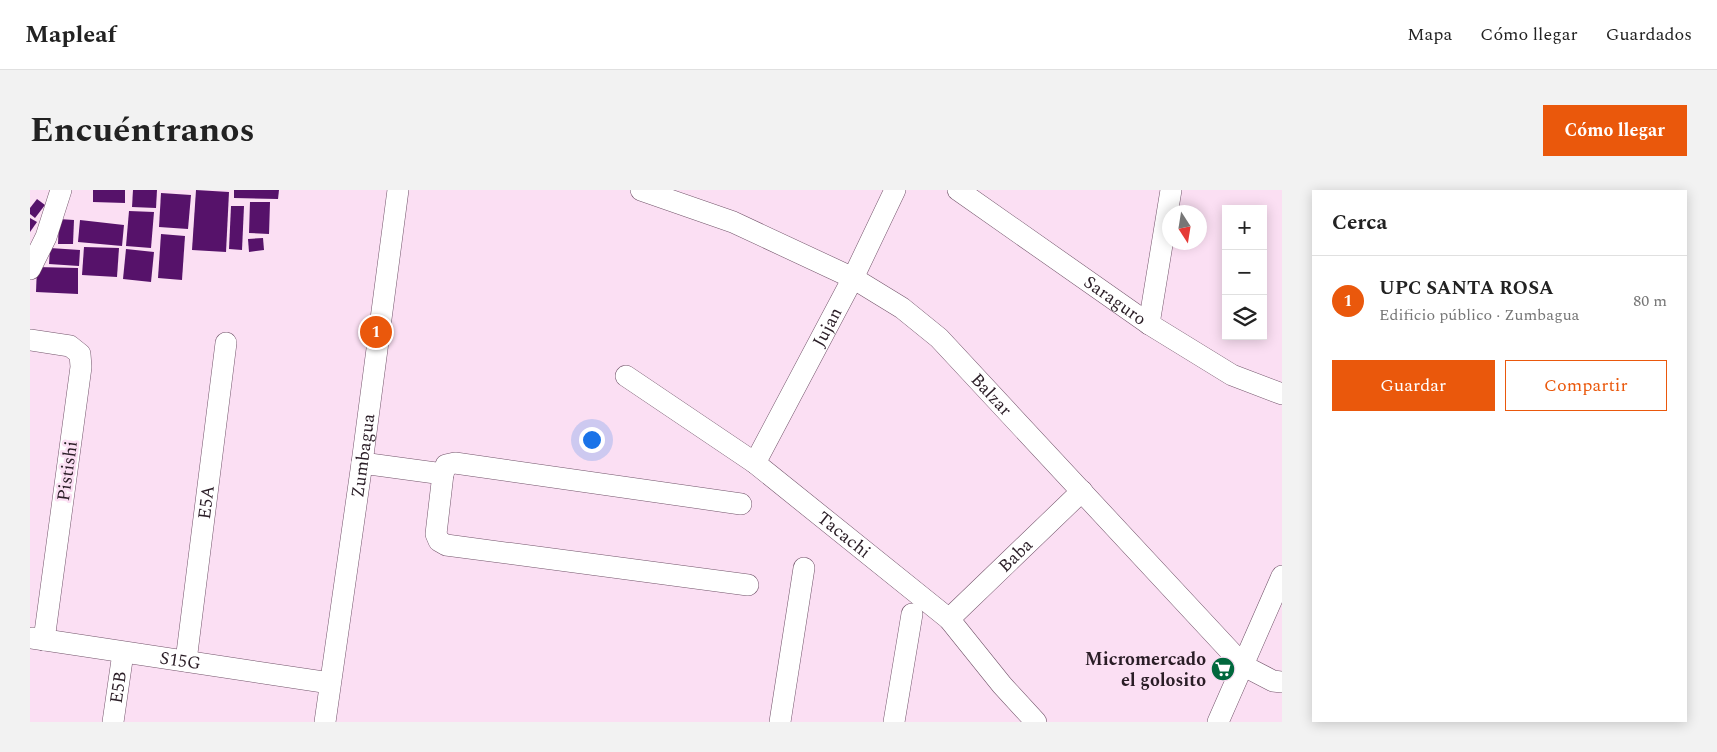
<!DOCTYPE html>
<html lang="es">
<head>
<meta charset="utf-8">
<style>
	:root { --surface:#fff; --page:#f2f2f2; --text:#222; --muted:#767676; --line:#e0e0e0; --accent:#ea580c }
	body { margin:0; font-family:Spectral,serif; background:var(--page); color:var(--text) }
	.controls { position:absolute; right:15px; top:15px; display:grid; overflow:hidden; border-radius:0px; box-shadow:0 2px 12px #0003 }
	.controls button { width:45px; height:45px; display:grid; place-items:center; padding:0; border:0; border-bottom:1px solid var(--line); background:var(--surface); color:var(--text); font:25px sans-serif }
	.compass { position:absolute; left:1132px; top:15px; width:45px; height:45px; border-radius:50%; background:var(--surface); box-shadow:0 2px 12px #0003; rotate:168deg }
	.you { position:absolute; left:561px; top:249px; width:18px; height:18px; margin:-12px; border:4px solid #fff; border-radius:50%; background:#1a73e8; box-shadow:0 0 0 8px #1a73e833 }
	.badge { display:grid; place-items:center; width:32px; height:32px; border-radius:50%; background:var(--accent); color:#fff; font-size:16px; font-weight:700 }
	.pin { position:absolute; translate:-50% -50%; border:2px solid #fff; box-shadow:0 1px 5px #0006 }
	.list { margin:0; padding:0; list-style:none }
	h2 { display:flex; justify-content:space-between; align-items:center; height:65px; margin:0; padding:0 20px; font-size:21px }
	h2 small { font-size:16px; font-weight:400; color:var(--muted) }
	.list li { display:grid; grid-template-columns:32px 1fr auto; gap:15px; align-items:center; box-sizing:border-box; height:90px; padding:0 20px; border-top:1px solid var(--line) }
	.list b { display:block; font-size:19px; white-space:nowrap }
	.list p { margin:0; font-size:16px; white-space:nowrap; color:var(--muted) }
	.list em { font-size:16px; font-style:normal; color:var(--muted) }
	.actions { display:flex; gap:10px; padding:15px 20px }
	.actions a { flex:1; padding:11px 0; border:1px solid var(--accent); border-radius:0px; text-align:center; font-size:18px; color:var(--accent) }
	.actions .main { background:var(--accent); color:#fff }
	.icon { flex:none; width:28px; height:28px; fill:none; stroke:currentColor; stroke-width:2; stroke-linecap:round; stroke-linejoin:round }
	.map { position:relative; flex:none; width:1252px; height:532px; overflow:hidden; border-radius:0px }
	header { display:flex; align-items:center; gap:30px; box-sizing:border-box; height:70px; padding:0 25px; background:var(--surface); border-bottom:1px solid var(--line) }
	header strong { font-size:24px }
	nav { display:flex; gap:28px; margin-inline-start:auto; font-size:18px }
	.intro { display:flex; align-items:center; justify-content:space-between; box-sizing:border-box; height:120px; padding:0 30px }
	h1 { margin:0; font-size:35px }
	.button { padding:12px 22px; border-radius:0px; background:var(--accent); color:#fff; font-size:18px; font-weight:700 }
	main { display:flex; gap:30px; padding:0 30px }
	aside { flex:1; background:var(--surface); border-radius:0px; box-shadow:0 2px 12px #0003 }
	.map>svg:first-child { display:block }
</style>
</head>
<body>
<header>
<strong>Mapleaf</strong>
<nav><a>Mapa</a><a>Cómo llegar</a><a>Guardados</a></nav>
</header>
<div class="intro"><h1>Encuéntranos</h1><a class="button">Cómo llegar</a></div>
<main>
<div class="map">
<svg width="1252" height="532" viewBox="0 0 1252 532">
	<rect width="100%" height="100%" fill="#fbdff3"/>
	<g fill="#56126a">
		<polygon points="63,0 95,0 95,13 63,12"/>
		<polygon points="103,0 127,0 126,18 102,17"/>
		<polygon points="166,0 199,2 196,62 162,60"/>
		<polygon points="204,0 249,0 248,9 204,8"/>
		<polygon points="131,3 161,5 158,39 129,37"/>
		<polygon points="7,9 15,15 5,28 0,24 0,18"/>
		<polygon points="220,12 240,12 239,44 219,43"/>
		<polygon points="201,16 214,16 212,60 199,59"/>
		<polygon points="99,21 124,22 121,58 96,56"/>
		<polygon points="0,28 7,32 0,42"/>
		<polygon points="29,29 44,30 43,54 28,54"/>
		<polygon points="50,30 94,35 92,56 48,52"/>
		<polygon points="131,44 155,46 152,90 128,88"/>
		<polygon points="233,48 234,60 219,62 218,49"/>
		<polygon points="54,57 89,58 87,87 52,85"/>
		<polygon points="20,58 50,60 49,76 19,74"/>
		<polygon points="96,59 124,62 121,92 93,89"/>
		<polygon points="7,77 48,78 48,104 6,102"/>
	</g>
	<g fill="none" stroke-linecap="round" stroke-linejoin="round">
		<g stroke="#72546a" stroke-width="22">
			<g id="minor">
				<path id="s1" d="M611 0 703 32 823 88 872 118 909 148 1214 476 1243 491 1252 492"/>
				<path id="s2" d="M928 0 1119 134 1202 185 1252 204"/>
				<polyline points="0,79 16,47 31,0"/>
				<polyline points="1119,134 1141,0"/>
				<polyline points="0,150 40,156 50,164 51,177 14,450"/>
				<path id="s3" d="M596 186 725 273 919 429 972 495 1006 532"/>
				<polyline points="332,273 413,284 406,344 409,351 416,355 718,395"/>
				<path id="s4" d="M725 273 823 88 865 0"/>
				<polyline points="413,284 416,275 425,273 711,314"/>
				<path id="s5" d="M919 429 1052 301"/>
				<path id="s6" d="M2 448 300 493"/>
				<path id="s7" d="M156 471 196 153"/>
				<path id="s8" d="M83 532 93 463"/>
				<path id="s9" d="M295 532 332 273 368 0"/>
				<polyline points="750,532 774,378"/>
				<polyline points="864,532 882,424"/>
				<polyline points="1188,532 1252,386"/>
			</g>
		</g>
		<use href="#minor" stroke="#fff" stroke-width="21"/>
	</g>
	<defs>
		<g id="supermarket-disc" transform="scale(1.25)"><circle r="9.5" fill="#01683d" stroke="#fbdff3"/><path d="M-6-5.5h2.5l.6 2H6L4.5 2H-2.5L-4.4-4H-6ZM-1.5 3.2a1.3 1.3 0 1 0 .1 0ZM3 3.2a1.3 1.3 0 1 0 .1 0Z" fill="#fff"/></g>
	</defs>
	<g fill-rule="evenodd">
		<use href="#supermarket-disc" x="1193" y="479"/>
	</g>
	<g text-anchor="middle" stroke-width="5" stroke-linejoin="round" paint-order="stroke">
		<g font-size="18" fill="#2a1d26" stroke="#fbdff3">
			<text dy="6" stroke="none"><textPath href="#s2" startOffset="192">Saraguro</textPath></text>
			<text dy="6" stroke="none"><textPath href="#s4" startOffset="154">Jujan</textPath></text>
			<text dy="6" stroke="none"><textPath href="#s1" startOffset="412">Balzar</textPath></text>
			<text dy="6" stroke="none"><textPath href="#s9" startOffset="269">Zumbagua</textPath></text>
			<text transform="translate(37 281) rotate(-82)" y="6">Pistishi</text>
			<text dy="6" stroke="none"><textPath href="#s7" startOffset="160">E5A</textPath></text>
			<text dy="6" stroke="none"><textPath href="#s3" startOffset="270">Tacachi</textPath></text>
			<text dy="6" stroke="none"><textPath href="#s5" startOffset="92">Baba</textPath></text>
			<text dy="6" stroke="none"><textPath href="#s6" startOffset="150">S15G</textPath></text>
			<text dy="6" stroke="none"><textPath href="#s8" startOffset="35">E5B</textPath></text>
		</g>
		<g font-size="18" font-weight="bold" fill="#2a1d26" stroke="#fbdff3" text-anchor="end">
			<text x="1176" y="475">Micromercado<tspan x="1176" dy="21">el golosito</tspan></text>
		</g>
	</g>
</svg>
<div class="controls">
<button>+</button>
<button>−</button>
<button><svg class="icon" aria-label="layers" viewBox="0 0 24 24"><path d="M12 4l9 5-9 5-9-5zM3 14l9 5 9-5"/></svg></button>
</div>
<svg class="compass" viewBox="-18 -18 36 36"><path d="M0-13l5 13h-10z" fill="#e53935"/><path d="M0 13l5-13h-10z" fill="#767676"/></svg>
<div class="you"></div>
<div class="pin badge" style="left:346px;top:142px">1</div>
</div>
<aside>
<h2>Cerca<small></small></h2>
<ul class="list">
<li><span class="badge">1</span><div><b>UPC SANTA ROSA</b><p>Edificio público · Zumbagua</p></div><em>80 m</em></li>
</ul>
<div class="actions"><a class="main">Guardar</a><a>Compartir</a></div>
</aside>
</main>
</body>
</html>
